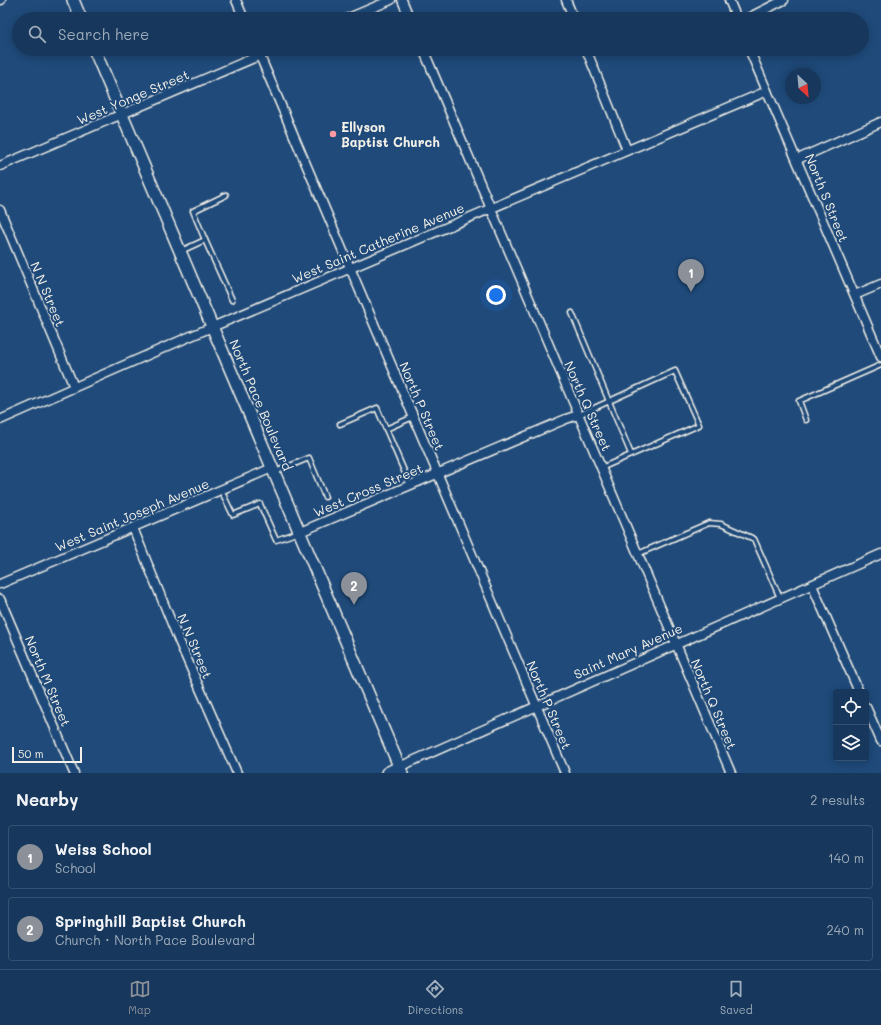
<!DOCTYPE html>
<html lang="en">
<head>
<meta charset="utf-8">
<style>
	:root { --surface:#17385c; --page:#244365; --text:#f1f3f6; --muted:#9eacbb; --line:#365272; --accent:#8c9099 }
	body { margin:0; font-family:Mali,sans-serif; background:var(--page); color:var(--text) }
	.controls { position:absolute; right:12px; bottom:12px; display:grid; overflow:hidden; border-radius:4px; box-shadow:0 2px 10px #0003 }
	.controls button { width:36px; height:36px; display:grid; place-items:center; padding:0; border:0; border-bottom:1px solid var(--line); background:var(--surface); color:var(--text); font:20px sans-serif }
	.compass { position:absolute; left:785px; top:68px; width:36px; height:36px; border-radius:50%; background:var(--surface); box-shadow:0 2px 10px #0003; rotate:154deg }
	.scale { position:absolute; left:12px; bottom:10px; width:70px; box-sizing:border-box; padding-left:4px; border:2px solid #f4f1e8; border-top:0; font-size:11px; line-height:14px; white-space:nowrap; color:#f4f1e8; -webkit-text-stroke:3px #1f4a7a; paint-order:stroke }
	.you { position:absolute; left:496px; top:295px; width:14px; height:14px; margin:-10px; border:3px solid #fff; border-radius:50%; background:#1a73e8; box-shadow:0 0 0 6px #1a73e833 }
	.badge { display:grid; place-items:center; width:26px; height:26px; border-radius:50%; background:var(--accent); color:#fff; font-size:13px; font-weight:700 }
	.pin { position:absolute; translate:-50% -33px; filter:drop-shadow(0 1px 2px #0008) }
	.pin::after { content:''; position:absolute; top:21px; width:14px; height:12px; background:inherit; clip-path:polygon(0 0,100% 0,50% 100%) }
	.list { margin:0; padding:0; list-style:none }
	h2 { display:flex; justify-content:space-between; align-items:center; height:52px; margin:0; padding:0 16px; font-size:17px }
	h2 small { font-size:13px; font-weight:400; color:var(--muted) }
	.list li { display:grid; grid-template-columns:26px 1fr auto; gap:12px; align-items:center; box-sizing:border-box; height:64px; margin:0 8px 8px; padding:0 8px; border:1px solid var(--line); border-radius:4px }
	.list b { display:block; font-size:15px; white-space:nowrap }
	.list p { margin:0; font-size:13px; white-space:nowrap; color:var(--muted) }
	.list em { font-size:13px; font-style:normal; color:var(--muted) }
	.icon { flex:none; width:22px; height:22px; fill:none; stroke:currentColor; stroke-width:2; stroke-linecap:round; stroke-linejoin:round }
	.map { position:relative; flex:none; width:881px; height:773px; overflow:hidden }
	.search { position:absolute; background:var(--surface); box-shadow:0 2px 10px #0003; left:12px; right:12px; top:12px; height:44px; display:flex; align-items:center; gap:10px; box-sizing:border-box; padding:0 14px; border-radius:22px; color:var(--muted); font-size:15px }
	.sheet { height:196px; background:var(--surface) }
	nav { display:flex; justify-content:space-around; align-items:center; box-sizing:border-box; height:56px; border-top:1px solid var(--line); background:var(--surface); font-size:11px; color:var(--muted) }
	nav a { display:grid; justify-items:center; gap:2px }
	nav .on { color:var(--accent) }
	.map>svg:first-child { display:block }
</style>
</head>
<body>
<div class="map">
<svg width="881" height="773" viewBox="0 0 881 773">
	<rect width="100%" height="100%" fill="#1f4a7a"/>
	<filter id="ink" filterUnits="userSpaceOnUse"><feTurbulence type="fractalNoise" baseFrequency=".025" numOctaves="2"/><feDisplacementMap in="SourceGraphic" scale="8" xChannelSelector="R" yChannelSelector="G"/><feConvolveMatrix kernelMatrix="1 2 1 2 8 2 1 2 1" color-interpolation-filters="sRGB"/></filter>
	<g filter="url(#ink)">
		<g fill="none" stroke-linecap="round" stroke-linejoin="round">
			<g stroke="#f4f1e8" stroke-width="7">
				<g id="lane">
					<polyline points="205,240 193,211 226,195"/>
					<polyline points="181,251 205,240 232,300"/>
					<polyline points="572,313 631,454"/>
					<polyline points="579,415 675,371 699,425 601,468"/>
					<polyline points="806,420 799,401 881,365"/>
					<polyline points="340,424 377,408 410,485"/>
					<polyline points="386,429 413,417"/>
					<polyline points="275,472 309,458 325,497"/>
					<polyline points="221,490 233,515 260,504 276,540 299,532"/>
					<polyline points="638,554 709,523 721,524 754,539 780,598"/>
				</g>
			</g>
			<g stroke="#f4f1e8" stroke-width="11">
				<g id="street">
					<polyline points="0,0 1,0"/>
					<polyline points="236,0 244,19"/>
					<polyline points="402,0 410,19"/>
					<polyline points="566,0 574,19"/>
					<polyline points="729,0 737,19"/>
					<polyline points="346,19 391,0"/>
					<polyline points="746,19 784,0"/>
					<polyline points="257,49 565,773"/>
					<polyline points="423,49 731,773"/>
					<polyline points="586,49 627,150"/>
					<polyline points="749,49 881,357"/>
					<polyline points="798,159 881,122"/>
					<polyline points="0,166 275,49"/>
					<polyline points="0,210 74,387"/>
					<polyline points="855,295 881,284"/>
					<polyline points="0,420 184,339 767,91"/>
					<polyline points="133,528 179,641 237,773"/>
					<polyline points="300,532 566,419 578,415"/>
					<polyline points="0,584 272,468"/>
					<polyline points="812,585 859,692"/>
					<polyline points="0,599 74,773"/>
					<polyline points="866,707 881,741"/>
					<polyline points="399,767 881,554"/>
				</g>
			</g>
			<g stroke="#f4f1e8" stroke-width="14">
				<g id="secondary">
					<polyline points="73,0 81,19"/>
					<polyline points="94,49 402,773"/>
					<polyline points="387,773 399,767"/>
				</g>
			</g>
			<use href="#lane" stroke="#1f4a7a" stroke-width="4"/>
			<use href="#street" stroke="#1f4a7a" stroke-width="8"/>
			<use href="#secondary" stroke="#1f4a7a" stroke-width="11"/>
		</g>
	</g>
	<circle fill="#ff9aa2" stroke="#1f4a7a" stroke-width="1.5" cx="333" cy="134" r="4"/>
	<g text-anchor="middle" stroke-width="4" stroke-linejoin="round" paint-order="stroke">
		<g font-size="13" fill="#f4f1e8" stroke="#1f4a7a">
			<text transform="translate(133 97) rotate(-23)" y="5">West Yonge Street</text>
			<text transform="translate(827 198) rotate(68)" y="5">North S Street</text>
			<text transform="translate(378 243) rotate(-23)" y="5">West Saint Catherine Avenue</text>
			<text transform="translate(48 294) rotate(67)" y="5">N N Street</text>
			<text transform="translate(261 405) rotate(67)" y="5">North Pace Boulevard</text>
			<text transform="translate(422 406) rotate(67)" y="5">North P Street</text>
			<text transform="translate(588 406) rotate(66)" y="5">North Q Street</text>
			<text transform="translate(368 490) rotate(-23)" y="5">West Cross Street</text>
			<text transform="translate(132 515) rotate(-23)" y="5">West Saint Joseph Avenue</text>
			<text transform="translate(195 646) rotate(67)" y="5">N N Street</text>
			<text transform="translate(628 651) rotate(-24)" y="5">Saint Mary Avenue</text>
			<text transform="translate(48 681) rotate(67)" y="5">North M Street</text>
			<text transform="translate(714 704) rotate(67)" y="5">North Q Street</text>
			<text transform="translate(549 705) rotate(67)" y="5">North P Street</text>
		</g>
		<g font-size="13" font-weight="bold" fill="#f4f1e8" stroke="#1f4a7a" text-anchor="start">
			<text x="341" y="132">Ellyson<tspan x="341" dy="15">Baptist Church</tspan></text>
		</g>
	</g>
</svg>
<div class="controls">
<button><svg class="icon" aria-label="locate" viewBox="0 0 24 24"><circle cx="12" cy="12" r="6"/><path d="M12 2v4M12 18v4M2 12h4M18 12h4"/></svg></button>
<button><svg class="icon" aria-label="layers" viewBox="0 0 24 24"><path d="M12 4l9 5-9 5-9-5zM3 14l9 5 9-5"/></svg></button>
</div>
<svg class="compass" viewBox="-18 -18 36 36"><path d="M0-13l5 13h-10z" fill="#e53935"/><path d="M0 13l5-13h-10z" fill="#9eacbb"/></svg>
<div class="scale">50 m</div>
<div class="you"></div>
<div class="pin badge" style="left:691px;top:292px">1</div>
<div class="pin badge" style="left:354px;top:605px">2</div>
<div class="search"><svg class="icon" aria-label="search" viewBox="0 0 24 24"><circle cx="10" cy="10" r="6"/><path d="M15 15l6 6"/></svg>Search here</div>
</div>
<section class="sheet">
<h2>Nearby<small>2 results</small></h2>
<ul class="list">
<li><span class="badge">1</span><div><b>Weiss School</b><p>School</p></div><em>140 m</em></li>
<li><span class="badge">2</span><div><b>Springhill Baptist Church</b><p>Church · North Pace Boulevard</p></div><em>240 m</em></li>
</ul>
</section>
<nav>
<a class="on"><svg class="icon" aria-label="map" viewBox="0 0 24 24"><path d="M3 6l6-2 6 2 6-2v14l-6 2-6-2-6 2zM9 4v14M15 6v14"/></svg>Map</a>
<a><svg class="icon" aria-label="directions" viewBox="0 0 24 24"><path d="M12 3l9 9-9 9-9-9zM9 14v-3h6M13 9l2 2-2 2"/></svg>Directions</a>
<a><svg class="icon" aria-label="saved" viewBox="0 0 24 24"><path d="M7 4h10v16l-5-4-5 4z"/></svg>Saved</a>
</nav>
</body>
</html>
